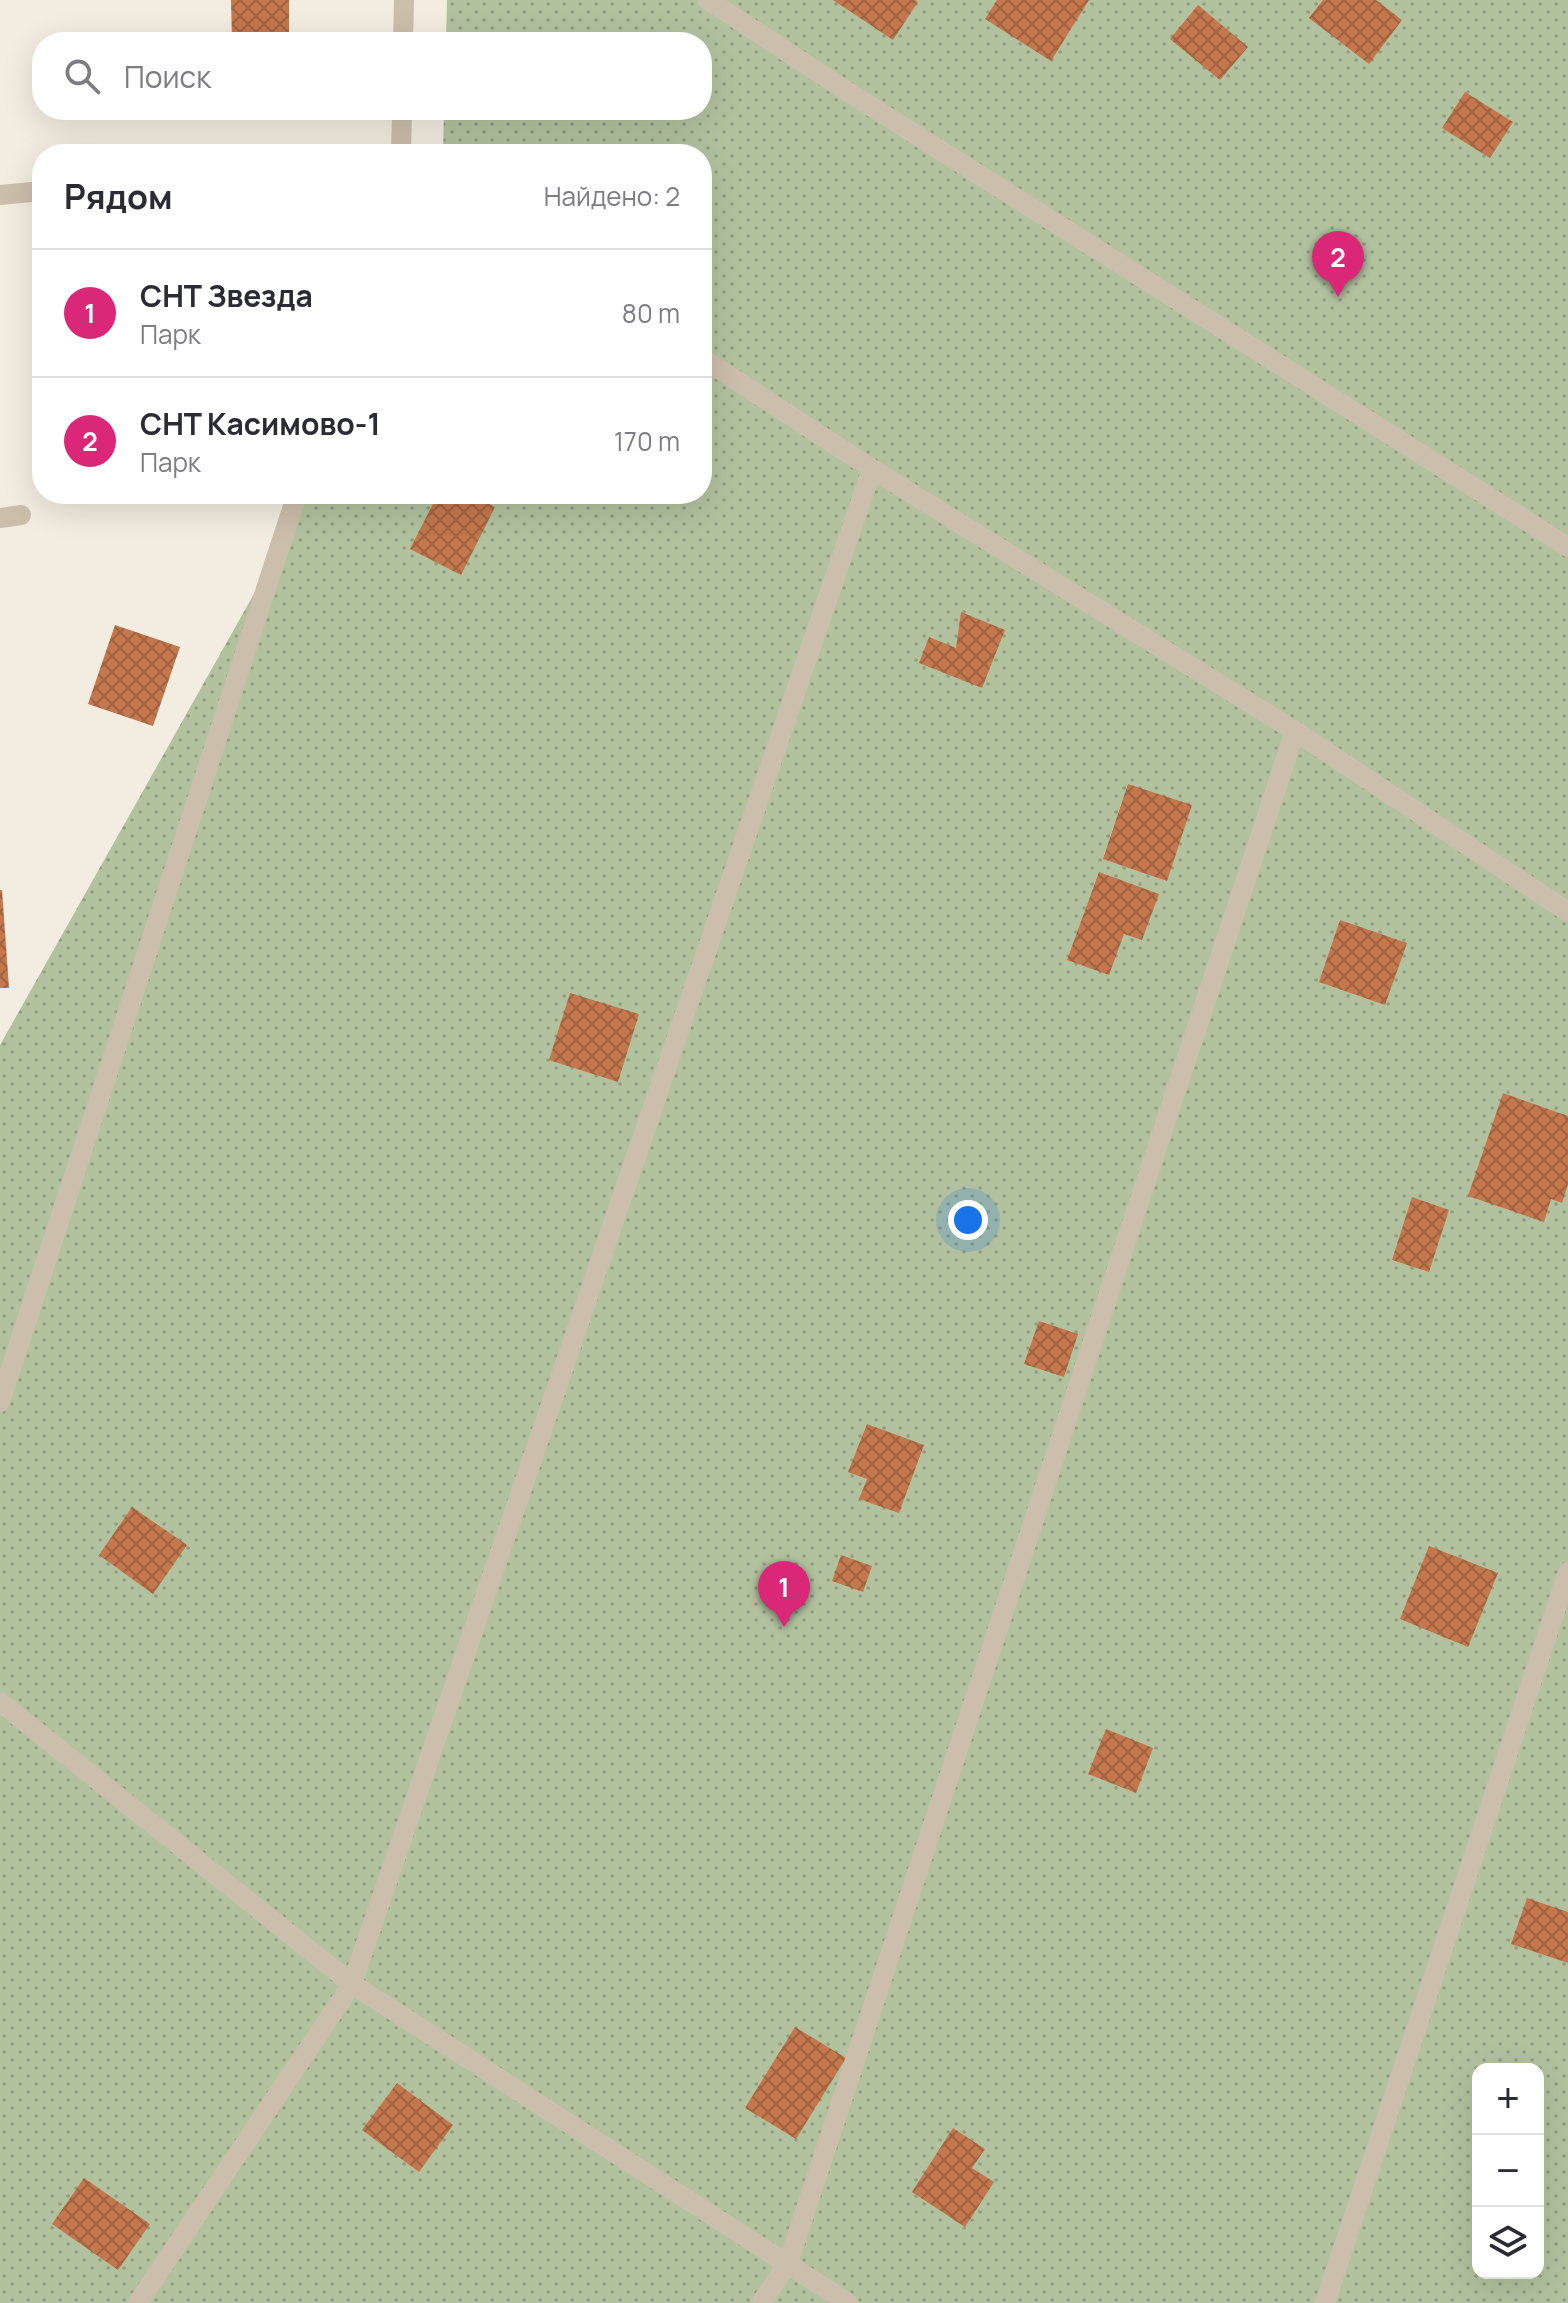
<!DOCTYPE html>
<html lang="ru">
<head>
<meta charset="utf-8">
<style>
	:root { --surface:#fff; --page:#f2f2f3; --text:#2b2b33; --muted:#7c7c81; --line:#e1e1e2; --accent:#db2777 }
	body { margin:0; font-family:Manrope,sans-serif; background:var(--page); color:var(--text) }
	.controls { position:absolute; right:24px; bottom:24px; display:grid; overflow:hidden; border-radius:16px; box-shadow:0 8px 32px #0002 }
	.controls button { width:72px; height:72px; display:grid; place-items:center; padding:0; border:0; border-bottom:2px solid var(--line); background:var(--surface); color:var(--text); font:40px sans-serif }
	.you { position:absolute; left:968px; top:1220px; width:28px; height:28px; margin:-20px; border:6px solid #fff; border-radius:50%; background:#1a73e8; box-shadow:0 0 0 12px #1a73e833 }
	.badge { display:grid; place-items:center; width:52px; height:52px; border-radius:50%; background:var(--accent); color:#fff; font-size:26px; font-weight:700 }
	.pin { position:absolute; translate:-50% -66px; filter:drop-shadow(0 2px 4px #0008) }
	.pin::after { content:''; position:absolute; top:42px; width:28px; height:24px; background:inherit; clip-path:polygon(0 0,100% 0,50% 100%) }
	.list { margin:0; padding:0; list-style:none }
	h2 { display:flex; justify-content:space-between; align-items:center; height:104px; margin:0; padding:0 32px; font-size:34px }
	h2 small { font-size:26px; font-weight:400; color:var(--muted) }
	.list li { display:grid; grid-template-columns:52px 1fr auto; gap:24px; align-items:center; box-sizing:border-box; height:128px; padding:0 32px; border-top:2px solid var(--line) }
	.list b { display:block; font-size:30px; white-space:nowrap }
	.list p { margin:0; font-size:26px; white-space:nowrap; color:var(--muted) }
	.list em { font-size:26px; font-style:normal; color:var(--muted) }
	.icon { flex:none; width:44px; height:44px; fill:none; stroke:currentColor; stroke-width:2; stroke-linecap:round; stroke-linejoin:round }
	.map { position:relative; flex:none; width:1568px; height:2303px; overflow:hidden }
	.search { position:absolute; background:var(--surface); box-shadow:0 8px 32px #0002; left:32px; top:32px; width:680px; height:88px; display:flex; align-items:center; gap:20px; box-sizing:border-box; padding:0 28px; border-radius:32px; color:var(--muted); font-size:30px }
	.panel { position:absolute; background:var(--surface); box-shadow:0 8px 32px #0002; left:32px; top:144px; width:680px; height:360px; border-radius:32px }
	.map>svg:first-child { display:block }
</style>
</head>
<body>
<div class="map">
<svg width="1568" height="2303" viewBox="0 0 1568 2303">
	<defs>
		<pattern id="garden-dots" width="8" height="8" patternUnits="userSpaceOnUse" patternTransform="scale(2)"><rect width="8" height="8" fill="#b2c29f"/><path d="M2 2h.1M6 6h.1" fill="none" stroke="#929e82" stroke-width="1.8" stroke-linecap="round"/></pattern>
		<pattern id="building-cross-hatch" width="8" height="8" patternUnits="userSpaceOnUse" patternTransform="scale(2)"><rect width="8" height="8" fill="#c4774c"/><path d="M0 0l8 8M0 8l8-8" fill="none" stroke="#a0623f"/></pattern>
	</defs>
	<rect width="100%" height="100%" fill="#f3ece0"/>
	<path fill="url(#garden-dots)" fill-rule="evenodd" d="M447 0H1568V2303H0V1045L259 585 298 494H702V154H443L444 110H702V42H446ZM1478 2069H1538V2273H1478Z"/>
	<g fill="url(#building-cross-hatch)">
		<polygon points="231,0 289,0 289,42 232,42"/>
		<polygon points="833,0 915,0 918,2 893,40"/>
		<polygon points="997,0 1089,0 1051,61 985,19"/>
		<polygon points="1323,0 1376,0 1402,20 1369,64 1309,18"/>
		<polygon points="1198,5 1248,47 1220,80 1170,39"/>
		<polygon points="1465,92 1513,122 1490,158 1442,128"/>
		<polygon points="438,494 469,494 495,507 461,575 410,549"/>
		<polygon points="961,612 1005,630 982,688 919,663 929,637 956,648"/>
		<polygon points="115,625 180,647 153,726 88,704"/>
		<polygon points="1128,784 1192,805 1167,881 1103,859"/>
		<polygon points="1099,872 1159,894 1142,940 1124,934 1109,975 1067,960"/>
		<polygon points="0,890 2,890 9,988 0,988"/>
		<polygon points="1340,920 1407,943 1385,1005 1319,982"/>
		<polygon points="570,993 639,1014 618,1082 549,1060"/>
		<polygon points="1503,1093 1568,1116 1568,1184 1562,1203 1551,1199 1544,1222 1468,1196"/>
		<polygon points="1412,1197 1449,1210 1429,1272 1392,1260"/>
		<polygon points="1039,1321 1078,1334 1064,1377 1024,1364"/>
		<polygon points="867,1424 924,1445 899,1513 859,1499 867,1479 848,1472"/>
		<polygon points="132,1507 187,1545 153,1594 99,1555"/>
		<polygon points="1429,1546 1498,1573 1468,1647 1400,1619"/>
		<polygon points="841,1555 872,1566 863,1592 832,1581"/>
		<polygon points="1106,1729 1153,1748 1136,1793 1088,1774"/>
		<polygon points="1527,1898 1568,1912 1568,1963 1511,1944"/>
		<polygon points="795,2027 846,2058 796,2139 745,2108"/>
		<polygon points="397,2083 453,2125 419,2172 362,2130"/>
		<polygon points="953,2128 985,2149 972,2168 994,2182 965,2227 912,2192"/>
		<polygon points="84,2178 150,2224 118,2270 52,2224"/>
	</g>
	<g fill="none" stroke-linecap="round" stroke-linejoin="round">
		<g stroke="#cbbeab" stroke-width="20">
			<polyline points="708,0 845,90 1568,547"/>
			<polyline points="403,42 404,0"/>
			<polyline points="401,154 402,110"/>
			<polyline points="0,195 42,191"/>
			<polyline points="702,358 872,469"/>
			<polyline points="0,518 21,515"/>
			<polyline points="0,1402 297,494"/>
			<polyline points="0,1702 352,1984 848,2303"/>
			<polyline points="138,2303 352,1984 872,469 1295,731"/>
			<polyline points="761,2303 788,2263 1295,731 1568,912"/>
			<polyline points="1325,2303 1568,1572"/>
		</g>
	</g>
</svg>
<div class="controls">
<button>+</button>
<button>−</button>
<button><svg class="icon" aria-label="layers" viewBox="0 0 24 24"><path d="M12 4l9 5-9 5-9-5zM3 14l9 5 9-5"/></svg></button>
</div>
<div class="you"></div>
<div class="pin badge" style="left:784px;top:1627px">1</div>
<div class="pin badge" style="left:1338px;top:297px">2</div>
<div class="search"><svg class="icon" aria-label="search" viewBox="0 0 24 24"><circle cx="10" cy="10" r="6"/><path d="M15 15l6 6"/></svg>Поиск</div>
<section class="panel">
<h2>Рядом<small>Найдено: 2</small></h2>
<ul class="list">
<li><span class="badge">1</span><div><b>СНТ Звезда</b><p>Парк</p></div><em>80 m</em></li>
<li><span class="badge">2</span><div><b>СНТ Касимово-1</b><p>Парк</p></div><em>170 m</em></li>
</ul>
</section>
</div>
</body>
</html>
